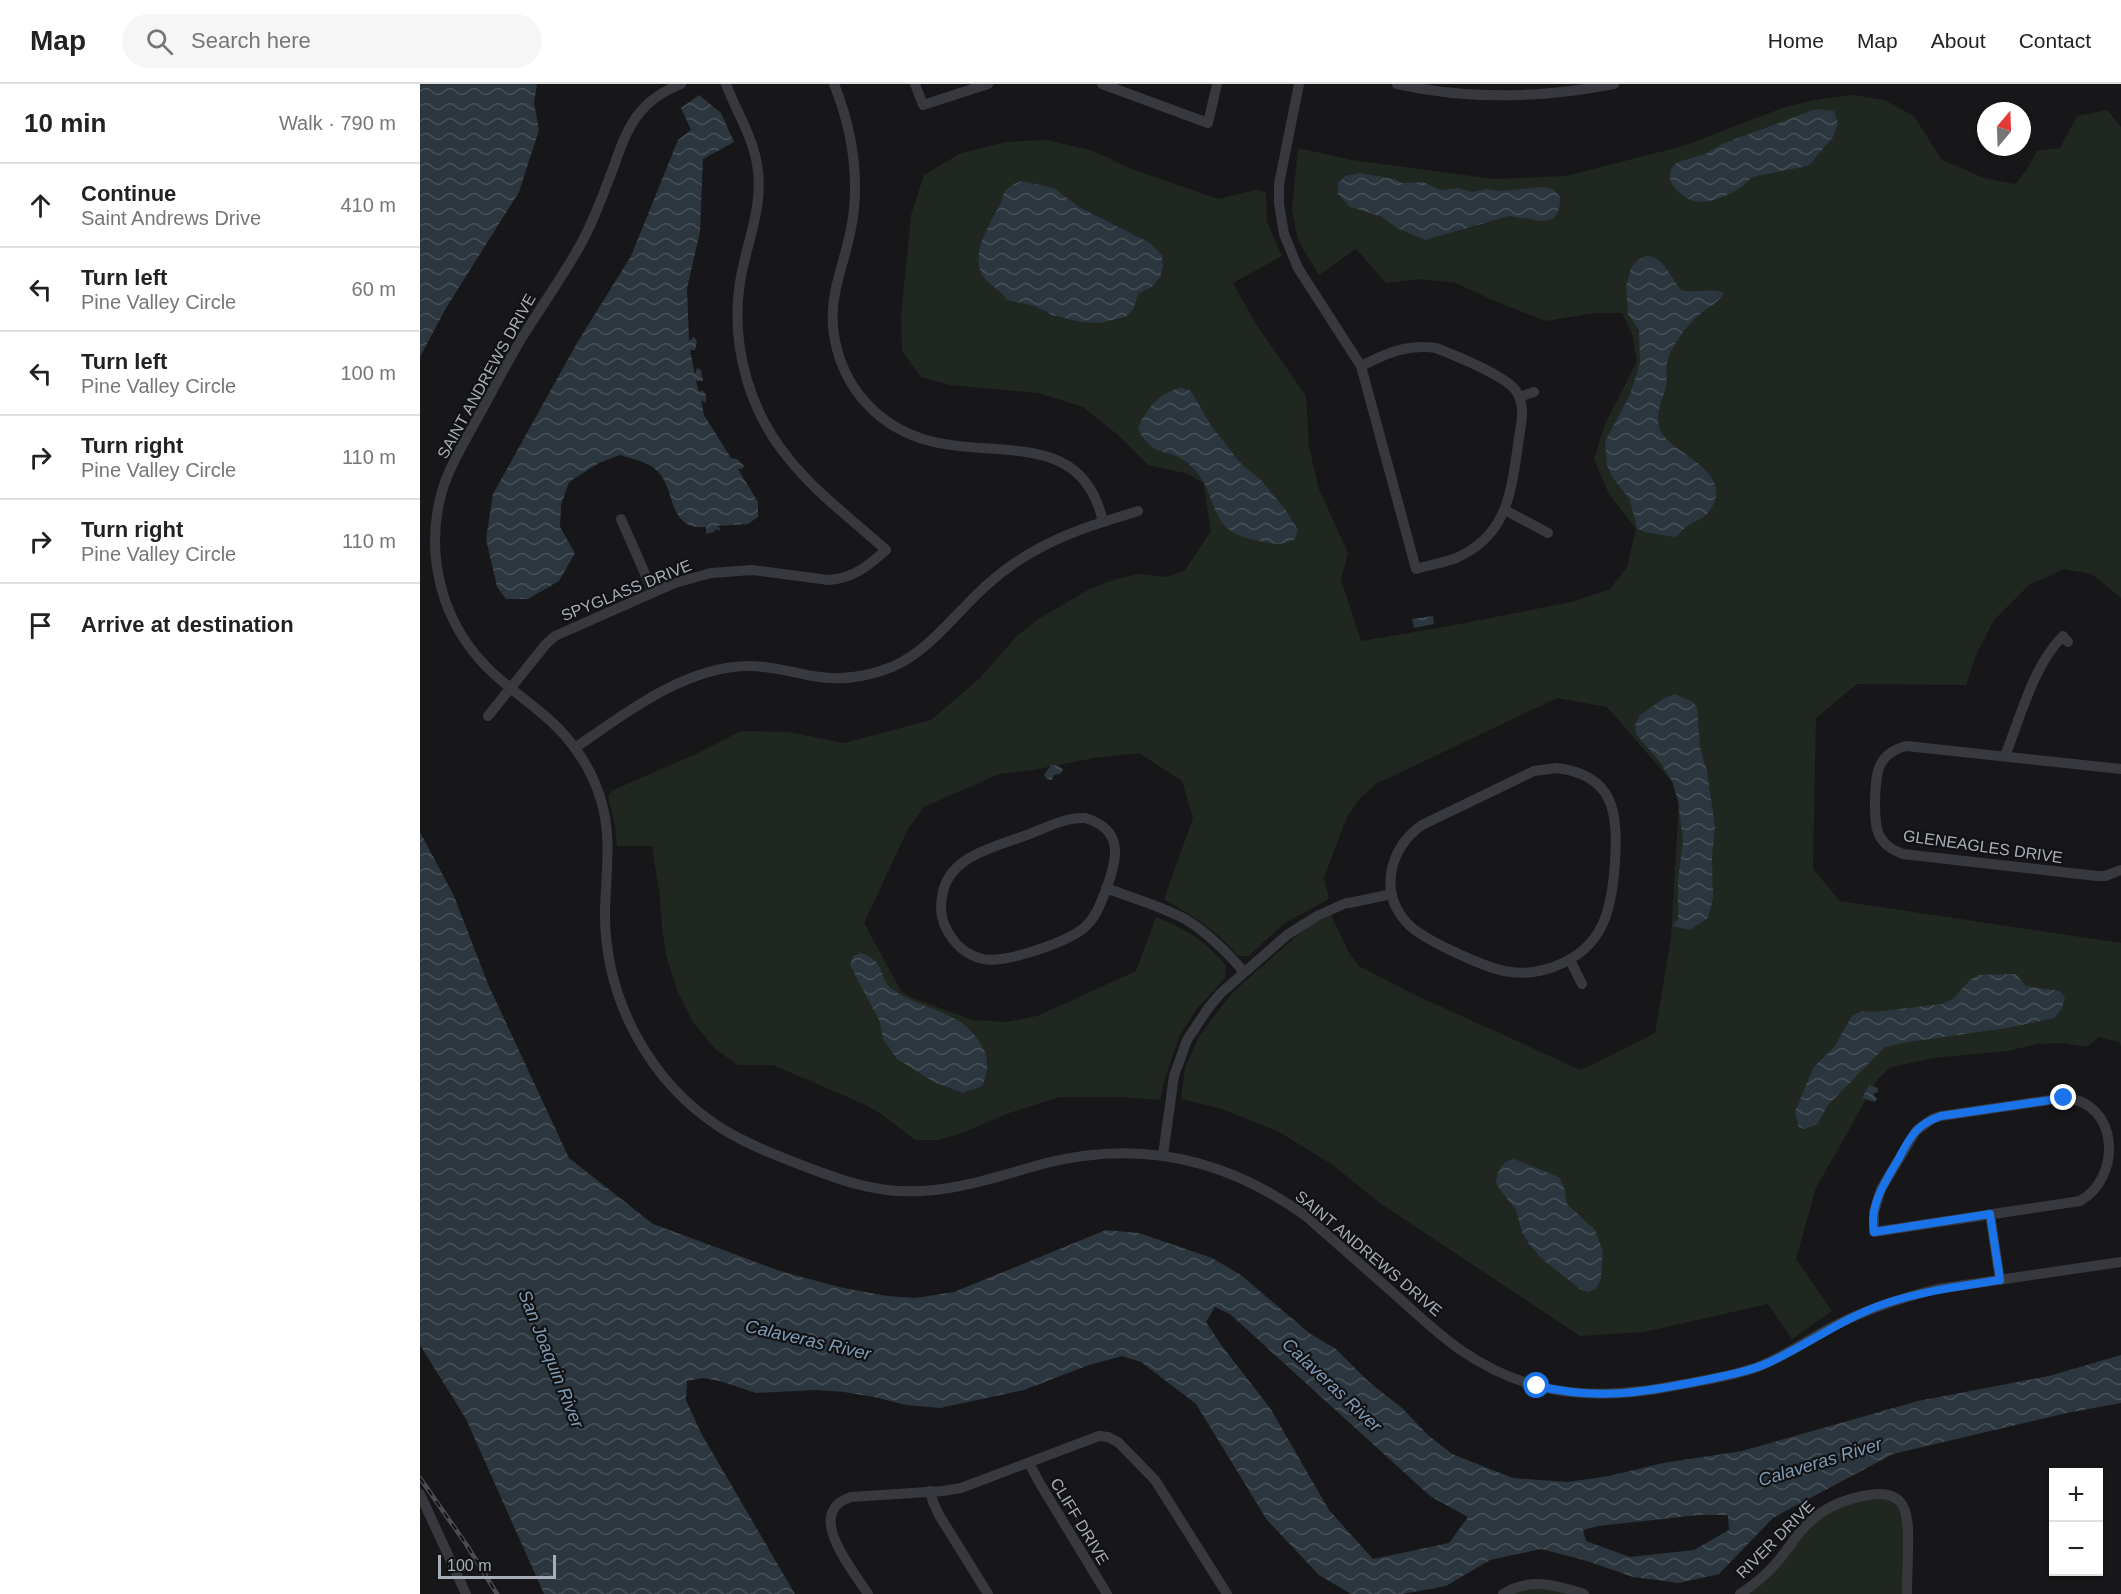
<!DOCTYPE html>
<html lang="en">
<head>
<meta charset="utf-8">
<style>
	:root { --surface:#fff; --page:#f6f6f6; --text:#222; --muted:#767676; --line:#e0e0e0 }
	body { margin:0; font-family:Arial,sans-serif; background:var(--page); color:var(--text) }
	.controls { position:absolute; right:18px; bottom:18px; display:grid; overflow:hidden; border-radius:0px; box-shadow:0 2px 4px #0004 }
	.controls button { width:54px; height:54px; display:grid; place-items:center; padding:0; border:0; border-bottom:2px solid var(--line); background:var(--surface); color:var(--text); font:30px sans-serif }
	.compass { position:absolute; left:1557px; top:18px; width:54px; height:54px; border-radius:50%; background:var(--surface); box-shadow:0 2px 4px #0004; rotate:19deg }
	.scale { position:absolute; left:18px; bottom:15px; width:118px; box-sizing:border-box; padding-left:6px; border:3px solid #a8aeb9; border-top:0; font-size:16px; line-height:21px; white-space:nowrap; color:#a8aeb9; -webkit-text-stroke:4px #121214; paint-order:stroke }
	.stop { position:absolute; width:18px; height:18px; margin:-14px; border:4px solid #1a73e8; border-radius:50%; background:#fff }
	.stop.end { background:#1a73e8; border-color:#fff; box-shadow:0 2px 6px #0008 }
	.list { margin:0; padding:0; list-style:none }
	h2 { display:flex; justify-content:space-between; align-items:center; height:78px; margin:0; padding:0 24px; font-size:26px }
	h2 small { font-size:20px; font-weight:400; color:var(--muted) }
	.list li { display:grid; grid-template-columns:39px 1fr auto; gap:18px; align-items:center; box-sizing:border-box; height:84px; padding:0 24px; border-top:2px solid var(--line) }
	.list b { display:block; font-size:22px; white-space:nowrap }
	.list p { margin:0; font-size:20px; white-space:nowrap; color:var(--muted) }
	.list em { font-size:20px; font-style:normal; color:var(--muted) }
	.icon { flex:none; width:33px; height:33px; fill:none; stroke:currentColor; stroke-width:2; stroke-linecap:round; stroke-linejoin:round }
	.map { position:relative; flex:none; width:1701px; height:1510px; overflow:hidden }
	header { display:flex; align-items:center; gap:36px; box-sizing:border-box; height:84px; padding:0 30px; background:var(--surface); border-bottom:2px solid var(--line) }
	header strong { font-size:28px }
	nav { display:flex; gap:33px; margin-inline-start:auto; font-size:21px }
	.search { width:420px; height:54px; background:var(--page); display:flex; align-items:center; gap:15px; box-sizing:border-box; padding:0 21px; border-radius:33px; color:var(--muted); font-size:22px }
	main { display:flex }
	aside { flex:1; background:var(--surface) }
	.map>svg:first-child { display:block }
</style>
</head>
<body>
<header>
<strong>Map</strong>
<div class="search"><svg class="icon" aria-label="search" viewBox="0 0 24 24"><circle cx="10" cy="10" r="6"/><path d="M15 15l6 6"/></svg>Search here</div>
<nav><a>Home</a><a>Map</a><a>About</a><a>Contact</a></nav>
</header>
<main>
<aside>
<h2>10 min<small>Walk · 790 m</small></h2>
<ul class="list">
<li><svg class="icon" aria-label="ahead" viewBox="0 0 24 24"><path d="M12 20V5M6 11l6-6 6 6"/></svg><div><b>Continue</b><p>Saint Andrews Drive</p></div><em>410 m</em></li>
<li><svg class="icon" aria-label="left" viewBox="0 0 24 24"><path d="M17 20v-9H6M10 6l-5 5 5 5"/></svg><div><b>Turn left</b><p>Pine Valley Circle</p></div><em>60 m</em></li>
<li><svg class="icon" aria-label="left" viewBox="0 0 24 24"><path d="M17 20v-9H6M10 6l-5 5 5 5"/></svg><div><b>Turn left</b><p>Pine Valley Circle</p></div><em>100 m</em></li>
<li><svg class="icon" aria-label="right" viewBox="0 0 24 24"><path d="M7 20v-9h11M14 6l5 5-5 5"/></svg><div><b>Turn right</b><p>Pine Valley Circle</p></div><em>110 m</em></li>
<li><svg class="icon" aria-label="right" viewBox="0 0 24 24"><path d="M7 20v-9h11M14 6l5 5-5 5"/></svg><div><b>Turn right</b><p>Pine Valley Circle</p></div><em>110 m</em></li>
<li><svg class="icon" aria-label="arrive" viewBox="0 0 24 24"><path d="M6 21V4h12l-3 4 3 4H6"/></svg><div><b>Arrive at destination</b></div></li>
</ul>
</aside>
<div class="map">
<svg width="1701" height="1510" viewBox="0 0 1701 1510">
	<defs>
		<pattern id="water-waves" width="16" height="10" patternUnits="userSpaceOnUse" patternTransform="scale(1.5)"><rect width="16" height="10" fill="#2c363e"/><path d="M0 5q4-4 8 0t8 0" fill="none" stroke="#485158"/></pattern>
	</defs>
	<rect width="100%" height="100%" fill="#171719"/>
	<g fill="#1f2720">
		<path d="M1433 11 1464 16 1494 32 1522 76 1564 94 1595 100 1606 87 1617 67 1640 64 1657 32 1687 26 1701 43V514L1672 490 1644 485 1609 501 1574 536 1556 571 1546 601 1437 600 1396 634 1393 785 1420 817 1701 859V962L1698 958 1679 953 1667 963 1643 959 1617 960 1587 967 1514 974 1471 983 1457 996 1396 1104 1376 1175 1412 1227 1372 1255 1348 1220 1224 1248 1160 1252 961 1120 913 1081 859 1048 802 1025 761 1015 765 984 779 952 811 910 884 845 911 831 928 867 939 882 993 910 1161 986 1235 949 1251 853 1259 714 1253 699 1187 623 1137 614 956 700 939 715 926 735 904 794 909 815 863 840 829 872H818C798 847 771 831 744 815L773 734 762 697 719 669 674 674 613 686 579 690 504 723 488 745 444 839 481 907 493 914 552 936 586 938 617 932 716 887 736 833C764 844 788 858 806 882L805 894 776 926 759 953 746 991 740 1016 702 1013H640L586 1030 540 1050 517 1056H495L464 1032 446 1021 353 981H318L295 965 273 938 258 909 246 871 242 844 240 813 232 762H197L195 741 188 713 191 707 276 670 321 647 368 648 424 659 511 636 560 594 597 552 620 534 670 505 696 495 719 490 748 493 765 486 791 447 783 399 768 390 728 381 698 351 663 323 618 309 530 301 501 293 482 267 481 232 491 131 504 91 541 69 586 58 627 56 674 67 709 84 798 115 836 106 846 108 847 138 862 172 813 199 836 240 886 312 889 363 899 405 928 469 921 495 941 557 1029 542 1152 518 1190 505 1207 483 1216 445 1189 410 1174 375 1185 340 1217 277 1212 250 1202 229H1175L1126 237 1072 216 1036 199 1000 195 966 199 936 165 899 191 878 156 872 125 878 64 932 76 1074 95 1146 92 1263 62 1368 22 1400 15Z"/>
		<polygon points="1469,1411 1485,1424 1487,1510 1315,1510 1332,1502 1405,1426 1441,1412"/>
		<polygon points="1109,1500 1166,1510 1083,1510"/>
	</g>
	<g fill="url(#water-waves)" fill-rule="evenodd">
		<polygon points="0,0 117,0 114,19 119,46 99,108 26,224 0,273"/>
		<path d="M279 11 301 29 314 58 283 75 280 148 267 204 269 257 274 253 277 257 275 266H270L275 290 277 284 281 286 283 297H276L279 308 282 306 286 311V319L281 316 284 331 311 374 317 375 324 382 322 385H318L338 418V433L328 440 296 442 300 444V447L296 445 294 448 286 450V443C245 446 258 404 235 385 227 378 210 374 200 371L179 379 149 398 141 421 140 443 155 469 139 497 108 515H86L77 503 66 455 73 410 157 259 211 172 258 56 271 46 261 24Z"/>
		<path d="M1396 25 1414 27 1418 40 1413 53 1391 79 1387 82 1332 93C1322 105 1298 118 1282 118 1263 119 1236 93 1258 78L1285 70 1302 60Z"/>
		<path d="M940 89 974 95 982 99 1003 98 1021 106 1038 104 1052 108 1067 105 1081 107 1120 103 1133 105 1140 113C1140 123 1139 128 1133 135L1121 137 1089 132 1005 156 977 144 960 132 930 123 918 110V99L925 92Z"/>
		<path d="M601 97 634 104 659 123 730 159 742 171 743 182 740 193 733 202 718 210 713 226 705 233 680 239 661 238 632 231 615 222 587 216C581 206 570 202 563 192 549 169 571 138 582 117 583 105 590 102 601 97Z"/>
		<path d="M1227 172C1245 173 1251 195 1261 206 1275 210 1291 203 1304 209 1298 219 1288 223 1280 230 1267 241 1250 263 1247 280 1245 288 1248 295 1246 303 1241 319 1235 330 1240 347 1255 371 1310 386 1293 421 1285 437 1277 434 1265 444 1260 447 1260 451 1254 453L1225 448 1217 444 1210 416 1193 394 1187 381 1185 357 1210 311 1220 279 1219 246 1208 230 1206 202 1211 184 1218 176Z"/>
		<path d="M762 304 771 307 790 340 822 381 841 396 865 425 878 446 875 455C860 462 855 460 839 457 781 447 804 411 769 380 749 362 734 377 718 345 725 326 741 306 762 304Z"/>
		<polygon points="1013,532 1014,540 994,544 992,535"/>
		<polygon points="1255,610 1273,618 1277,623 1280,664 1287,687 1295,743 1292,774 1293,815 1288,834 1270,846 1252,842 1258,835 1258,795 1263,757 1258,717 1252,697 1240,678 1216,650 1215,641 1220,631 1243,615"/>
		<polygon points="631,681 639,682 643,686 640,690 634,691 632,696 627,695 624,691"/>
		<path d="M0 748 34 812 68 900 149 1074 233 1140 360 1187 419 1203 467 1212 495 1214 534 1208 686 1146 719 1149 792 1174 821 1191 889 1249 916 1265 949 1298 982 1324 1008 1351 1032 1370 1093 1394 1148 1398 1189 1392 1243 1379 1322 1367 1498 1317 1629 1292 1701 1271V1319L1647 1329 1473 1370 1353 1434 1299 1490 1259 1499 1213 1493 1164 1476 1121 1465 1070 1476 1026 1502 982 1510H931L899 1491 847 1436 776 1320 721 1278 702 1272 669 1281 604 1306 520 1324 486 1321 454 1313 424 1308 395 1306 336 1309 300 1297 283 1294 267 1297 266 1316 281 1349 375 1510H124L46 1335 0 1261ZM795 1223 810 1230 1010 1412 1048 1433 1029 1459 953 1475 909 1426 850 1324 802 1262 786 1238ZM1279 1431H1308L1309 1446 1274 1466 1210 1473 1166 1457 1163 1446 1178 1442Z"/>
		<path d="M441 869C468 878 457 895 473 906 505 928 541 925 562 962 570 977 568 988 562 1002L543 1009 514 998 477 975 463 955 460 938 430 881 433 872Z"/>
		<polygon points="1596,890 1606,902 1640,907 1645,914 1642,924 1634,934 1587,944 1488,958 1465,963 1408,1021 1398,1039 1385,1045 1379,1043 1375,1028 1393,984 1414,963 1432,932 1442,927 1453,928 1522,920 1533,915 1550,896 1558,891"/>
		<polygon points="1449,1001 1458,1004 1458,1008 1453,1010 1457,1015 1455,1018 1442,1014"/>
		<path d="M1094 1075 1139 1093 1144 1103 1147 1120 1175 1146 1183 1168 1181 1194 1176 1205 1168 1208 1160 1205 1122 1175 1109 1160 1102 1148 1096 1126 1076 1100C1077 1088 1081 1077 1094 1075Z"/>
	</g>
	<g fill="none" stroke-linecap="round" stroke-linejoin="round">
		<g stroke="#38393e" stroke-width="10">
			<path d="M261 0C243 7 228 17 217 32 206 47 200 65 194 82 184 108 175 134 162 158 144 191 122 221 103 252 87 278 73 306 58 333 45 357 30 381 22 407 12 443 13 481 25 516 33 539 46 561 63 579 79 597 100 611 119 627 148 650 170 680 181 716 192 753 186 788 185 826 184 913 228 997 301 1044 325 1059 350 1069 376 1079 417 1095 456 1110 501 1107 544 1105 585 1090 626 1079 722 1055 808 1075 887 1133 918 1160 948 1187 979 1214 999 1232 1019 1251 1042 1267 1111 1314 1179 1317 1259 1301 1285 1296 1313 1292 1338 1283 1365 1272 1389 1255 1414 1242 1447 1225 1481 1214 1517 1205L1701 1178"/>
			<polyline points="495,0 503,21 568,0"/>
			<polyline points="682,0 788,39 797,0"/>
			<path d="M879 0 859 100V119L864 150 878 184 941 282 996 485C1009 481 1023 479 1036 474 1087 452 1091 409 1098 361 1100 343 1107 323 1096 307 1086 292 1034 271 1016 264 987 260 967 269 941 282"/>
			<path d="M977 0C1049 16 1122 14 1194 0"/>
			<polyline points="1099,313 1114,308"/>
			<polyline points="1085,426 1128,449"/>
			<polyline points="201,435 233,508"/>
			<polyline points="683,438 718,427"/>
			<path d="M68 632 126 560 135 552 255 499 291 489 332 486 409 496C434 494 448 482 466 466 434 437 396 409 369 375 330 328 312 266 319 205 324 163 345 124 337 80 332 51 316 27 306 0"/>
			<path d="M155 664C205 629 266 582 329 582 351 582 371 588 392 592 419 597 447 593 472 583 511 566 537 527 568 500 601 470 641 451 683 438 663 345 576 375 510 357 487 351 465 339 448 321 419 291 406 245 416 204 422 177 432 152 434 124 438 81 430 40 414 0"/>
			<path d="M1585 672C1600 634 1614 580 1643 552L1648 558"/>
			<path d="M1137 684C1195 691 1198 730 1195 778 1192 825 1184 865 1133 883 1117 889 1100 890 1084 887 1062 882 1001 855 987 839 958 807 970 764 1002 741L1114 687Z"/>
			<path d="M1701 685 1486 662C1456 670 1456 690 1455 717 1455 743 1455 760 1483 770L1677 792H1685L1701 786"/>
			<path d="M665 734C706 746 697 777 685 808 680 821 676 833 665 843 648 858 584 880 563 875 546 871 533 859 526 844 521 834 520 824 522 813 527 773 572 764 604 752 624 745 644 733 665 734Z"/>
			<path d="M686 804C712 814 741 822 765 835 788 849 807 868 824 888"/>
			<polyline points="1150,876 1162,900"/>
			<path d="M1644 1014C1701 1018 1701 1095 1660 1117L1454 1148V1128L1461 1105 1496 1047 1512 1035 1521 1032Z"/>
			<polyline points="743,1071 754,992 767,956 789,923 801,909 867,851 897,832 926,819 929,819 972,810"/>
			<polyline points="1570,1130 1580,1196"/>
			<polyline points="609,1379 619,1398 687,1510"/>
			<polyline points="510,1407 513,1418 519,1431 568,1510"/>
			<polyline points="0,1410 46,1510"/>
			<path d="M448 1510C433 1486 383 1428 431 1413L523 1407 541 1404 679 1352 688 1353 698 1358 735 1396 807 1510"/>
			<path d="M1083 1510C1110 1493 1136 1501 1164 1510"/>
			<path d="M1320 1510C1334 1501 1347 1490 1358 1477 1369 1464 1377 1449 1390 1438 1404 1424 1423 1416 1443 1412 1487 1402 1489 1429 1488 1464 1488 1479 1487 1495 1487 1510"/>
		</g>
		<g stroke="#4b4d53" stroke-width="4.5">
			<polyline id="rail" points="0,1394 46,1460 77,1510"/>
		</g>
		<use href="#rail" stroke="#121214" stroke-width="2" stroke-dasharray="7" stroke-linecap="butt"/>
	</g>
	<g fill="none" stroke-linecap="round" stroke-linejoin="round">
		<path stroke="#1a73e8" stroke-width="8" d="M1117 1302C1178 1316 1220 1309 1280 1297 1304 1292 1328 1288 1350 1278 1389 1260 1423 1234 1464 1220 1502 1207 1541 1202 1580 1196L1570 1130 1454 1148C1449 1120 1466 1097 1479 1074 1484 1065 1489 1054 1497 1046 1504 1039 1512 1035 1521 1032L1644 1014"/>
	</g>
	<g text-anchor="middle" stroke-width="4.5" stroke-linejoin="round" paint-order="stroke">
		<g font-size="16" fill="#a8aeb9" stroke="#121214">
			<text transform="translate(66 292) rotate(-61)" y="6">SAINT ANDREWS DRIVE</text>
			<text transform="translate(206 506) rotate(-22)" y="6">SPYGLASS DRIVE</text>
			<text transform="translate(1563 762) rotate(8)" y="6">GLENEAGLES DRIVE</text>
			<text transform="translate(949 1169) rotate(40)" y="6">SAINT ANDREWS DRIVE</text>
			<text transform="translate(660 1437) rotate(59)" y="6">CLIFF DRIVE</text>
			<text transform="translate(1355 1455) rotate(-45)" y="6">RIVER DRIVE</text>
		</g>
		<g font-size="18" font-style="italic" fill="#7e9cb6" stroke="#121214">
			<text transform="translate(388 1256) rotate(13)" y="6">Calaveras River</text>
			<text transform="translate(131 1275) rotate(68)" y="6">San Joaquin River</text>
			<text transform="translate(912 1301) rotate(43)" y="6">Calaveras River</text>
			<text transform="translate(1400 1378) rotate(-17)" y="6">Calaveras River</text>
		</g>
	</g>
</svg>
<div class="controls">
<button>+</button>
<button>−</button>
</div>
<svg class="compass" viewBox="-18 -18 36 36"><path d="M0-13l5 13h-10z" fill="#e53935"/><path d="M0 13l5-13h-10z" fill="#767676"/></svg>
<div class="scale">100 m</div>
<div class="stop" style="left:1117px;top:1302px"></div>
<div class="stop end" style="left:1644px;top:1014px"></div>
</div>
</main>
</body>
</html>
